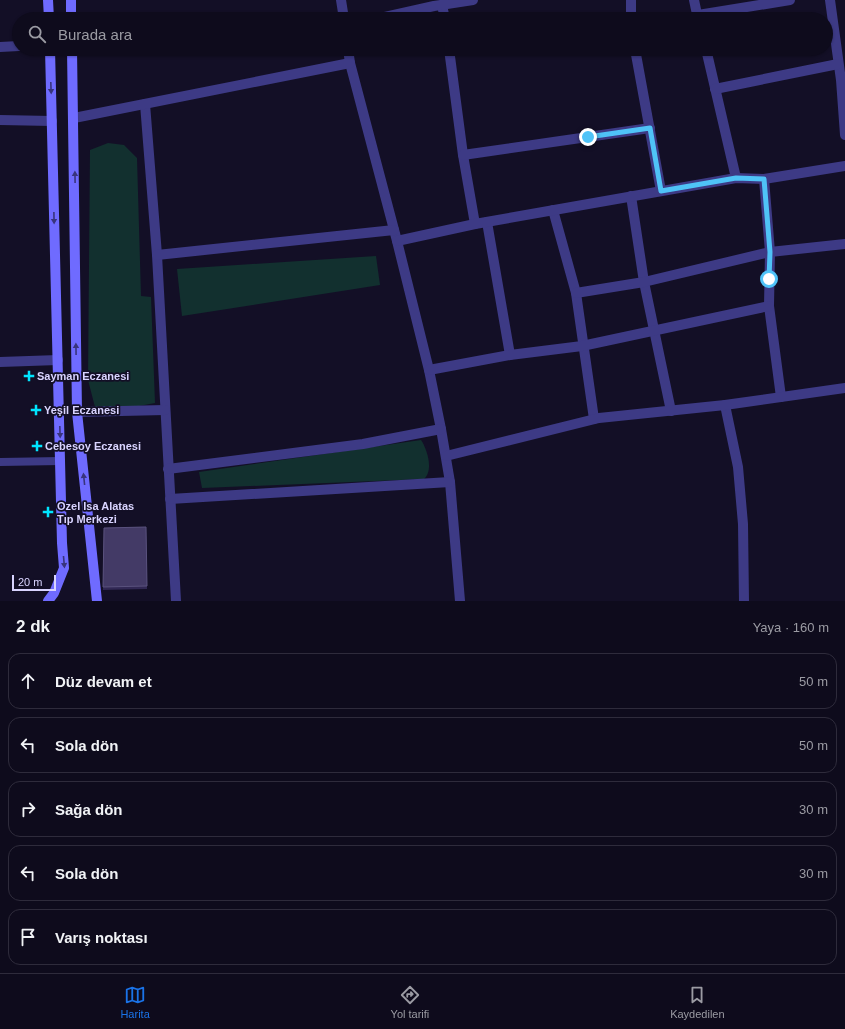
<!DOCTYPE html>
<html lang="tr">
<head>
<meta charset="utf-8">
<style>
	:root { --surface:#0e0b1c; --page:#171425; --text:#f1f3f6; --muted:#9b9ba3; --line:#2e2b3b; --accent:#1a73e8 }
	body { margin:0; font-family:Helvetica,sans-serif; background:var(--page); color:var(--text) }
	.scale { position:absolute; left:12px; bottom:10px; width:44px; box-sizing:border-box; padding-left:4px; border:2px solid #d9d4ff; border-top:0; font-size:11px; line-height:14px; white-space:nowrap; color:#d9d4ff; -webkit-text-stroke:3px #130f26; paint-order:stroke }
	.stop { position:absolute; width:12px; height:12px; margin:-9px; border:3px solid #4fc3f7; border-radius:50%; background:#fff }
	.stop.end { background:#4fc3f7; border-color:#fff; box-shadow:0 1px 4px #0008 }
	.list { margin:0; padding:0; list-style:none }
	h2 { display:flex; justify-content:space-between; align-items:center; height:52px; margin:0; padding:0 16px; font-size:17px }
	h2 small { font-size:13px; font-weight:400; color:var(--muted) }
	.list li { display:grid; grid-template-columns:26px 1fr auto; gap:12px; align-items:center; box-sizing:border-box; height:56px; margin:0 8px 8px; padding:0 8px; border:1px solid var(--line); border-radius:12px }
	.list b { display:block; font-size:15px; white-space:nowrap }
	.list em { font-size:13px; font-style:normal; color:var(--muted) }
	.icon { flex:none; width:22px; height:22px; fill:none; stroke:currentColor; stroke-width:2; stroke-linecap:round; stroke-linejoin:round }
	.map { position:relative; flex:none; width:845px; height:601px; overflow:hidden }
	.search { position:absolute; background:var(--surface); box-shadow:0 1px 3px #0004; left:12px; right:12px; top:12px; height:44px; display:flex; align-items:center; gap:10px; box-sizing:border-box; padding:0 14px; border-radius:22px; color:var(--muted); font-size:15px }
	.sheet { height:372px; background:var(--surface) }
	nav { display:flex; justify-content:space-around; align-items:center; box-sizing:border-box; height:56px; border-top:1px solid var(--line); background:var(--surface); font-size:11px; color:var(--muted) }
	nav a { display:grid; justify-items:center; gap:2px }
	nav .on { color:var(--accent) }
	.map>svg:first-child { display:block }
</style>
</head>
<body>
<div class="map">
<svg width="845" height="601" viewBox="0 0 845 601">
	<rect width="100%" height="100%" fill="#130f26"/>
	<g fill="#12302f">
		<polygon points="108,143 124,145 137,158 141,296 151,297 155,403 107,412 95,407 88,380 90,150"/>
		<polygon points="376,256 380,285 182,316 177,269"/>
		<path d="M421 440C427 449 434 470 424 479L202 488 199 472Z"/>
	</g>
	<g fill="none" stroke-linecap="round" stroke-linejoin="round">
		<polyline stroke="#3d3a85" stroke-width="8" points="0,462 61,461"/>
		<g stroke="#3d3a85" stroke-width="10">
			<polyline points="341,0 344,19"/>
			<polyline points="631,0 631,19"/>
			<polyline points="694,0 698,19"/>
			<polyline points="830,0 841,80 845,135"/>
			<polyline points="442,5 445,19"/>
			<polyline points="698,15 790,0"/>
			<polyline points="376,19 434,6 473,0"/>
			<polyline points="0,47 19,46"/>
			<polyline points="348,49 350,63 397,241 429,370 441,429 450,482 460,601"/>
			<polyline points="449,49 463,155 475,224"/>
			<polyline points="635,49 661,191"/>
			<polyline points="706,49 736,178"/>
			<polyline points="715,89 838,64"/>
			<polyline points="145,104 157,255 176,601"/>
			<polyline points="74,118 350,63"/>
			<polyline points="0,120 52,121"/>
			<polyline points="463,155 650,128"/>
			<polyline points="764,179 770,252 769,306 781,397"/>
			<polyline points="631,196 644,282 671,411"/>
			<polyline points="553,210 576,293 594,419"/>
			<polyline points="487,222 510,355"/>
			<polyline points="397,241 475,224 736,178 764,179 845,166"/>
			<polyline points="157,255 394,230"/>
			<polyline points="576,293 644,282 770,252 845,244"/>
			<polyline points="0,362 58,360"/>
			<polyline points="429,370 510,355 582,346 769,306"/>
			<polyline points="725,405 738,467 743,524 744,601"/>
			<polyline points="77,412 165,410"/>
			<polyline points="446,456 599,418 725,405 845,388"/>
			<polyline points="168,469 363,444 441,429"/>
			<polyline points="170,499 450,482"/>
		</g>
		<g stroke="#6f6bff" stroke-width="10">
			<polyline points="48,0 49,19"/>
			<polyline points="71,0 71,19"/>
			<polyline points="72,49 77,412 97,601"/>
			<polyline points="48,601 54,593 64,568 62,543 50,49"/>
		</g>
	</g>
	<polygon fill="#312854" points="146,527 147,589 103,590 104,528"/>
	<polygon fill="#433a66" stroke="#5a527e" points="146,527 147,586 103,587 104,528"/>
	<defs><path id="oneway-solid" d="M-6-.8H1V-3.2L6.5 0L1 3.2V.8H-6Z"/></defs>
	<g fill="#38347d">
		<use href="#oneway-solid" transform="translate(51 88) rotate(88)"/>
		<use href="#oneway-solid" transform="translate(75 177) rotate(-91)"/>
		<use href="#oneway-solid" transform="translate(54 218) rotate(89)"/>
		<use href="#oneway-solid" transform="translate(76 349) rotate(-91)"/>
		<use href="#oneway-solid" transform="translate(60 432) rotate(88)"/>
		<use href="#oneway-solid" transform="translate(84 479) rotate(-96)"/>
		<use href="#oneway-solid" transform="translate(64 562) rotate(85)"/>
	</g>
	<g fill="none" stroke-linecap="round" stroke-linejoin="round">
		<polyline stroke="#4fc3f7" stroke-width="5" points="588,137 650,128 661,191 736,178 764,179 770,252 769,279"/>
	</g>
	<g fill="#00e5ff" stroke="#130f26" stroke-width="1.5">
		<path d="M27 370h4v4h4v4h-4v4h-4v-4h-4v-4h4z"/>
		<path d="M34 404h4v4h4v4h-4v4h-4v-4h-4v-4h4z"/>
		<path d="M35 440h4v4h4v4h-4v4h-4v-4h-4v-4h4z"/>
		<path d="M46 506h4v4h4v4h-4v4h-4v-4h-4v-4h4z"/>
	</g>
	<g text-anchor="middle" stroke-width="3.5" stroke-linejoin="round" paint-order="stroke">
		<g font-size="11" font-weight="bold" fill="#d9d4ff" stroke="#130f26" text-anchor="start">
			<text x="37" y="380">Sayman Eczanesi</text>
			<text x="44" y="414">Yeşil Eczanesi</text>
			<text x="45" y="450">Cebesoy Eczanesi</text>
			<text x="57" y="510">Ozel Isa Alatas<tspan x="57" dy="13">Tıp Merkezi</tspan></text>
		</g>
	</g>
</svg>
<div class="scale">20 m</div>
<div class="stop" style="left:769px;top:279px"></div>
<div class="stop end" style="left:588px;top:137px"></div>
<div class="search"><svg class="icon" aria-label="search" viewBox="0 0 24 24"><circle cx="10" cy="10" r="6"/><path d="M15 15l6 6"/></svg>Burada ara</div>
</div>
<section class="sheet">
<h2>2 dk<small>Yaya · 160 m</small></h2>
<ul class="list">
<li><svg class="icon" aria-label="ahead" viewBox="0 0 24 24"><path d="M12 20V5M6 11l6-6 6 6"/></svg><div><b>Düz devam et</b></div><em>50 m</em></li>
<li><svg class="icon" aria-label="left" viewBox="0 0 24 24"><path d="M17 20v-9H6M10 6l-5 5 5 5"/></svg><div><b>Sola dön</b></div><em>50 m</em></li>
<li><svg class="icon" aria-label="right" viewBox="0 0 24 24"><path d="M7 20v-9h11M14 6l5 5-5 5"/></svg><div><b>Sağa dön</b></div><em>30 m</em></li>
<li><svg class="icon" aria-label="left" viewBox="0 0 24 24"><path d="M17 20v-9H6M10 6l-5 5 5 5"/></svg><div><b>Sola dön</b></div><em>30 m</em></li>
<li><svg class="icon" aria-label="arrive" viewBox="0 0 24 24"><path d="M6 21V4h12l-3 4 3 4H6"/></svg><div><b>Varış noktası</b></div></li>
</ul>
</section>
<nav>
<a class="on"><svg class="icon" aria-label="map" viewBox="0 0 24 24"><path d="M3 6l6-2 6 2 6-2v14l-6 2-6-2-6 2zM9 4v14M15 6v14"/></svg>Harita</a>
<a><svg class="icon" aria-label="directions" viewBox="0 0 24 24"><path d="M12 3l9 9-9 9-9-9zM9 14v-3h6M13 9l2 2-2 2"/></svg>Yol tarifi</a>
<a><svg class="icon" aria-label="saved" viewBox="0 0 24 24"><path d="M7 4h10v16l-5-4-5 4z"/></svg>Kaydedilen</a>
</nav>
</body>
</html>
